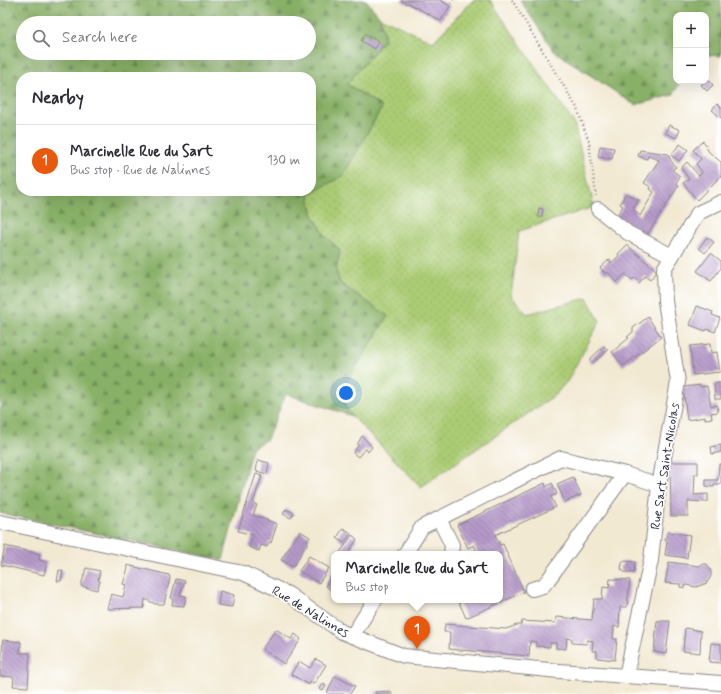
<!DOCTYPE html>
<html lang="en">
<head>
<meta charset="utf-8">
<style>
	:root { --surface:#fff; --page:#f2f2f3; --text:#2b2b33; --muted:#7c7c81; --line:#e1e1e2; --accent:#ea580c }
	body { margin:0; font-family:Mynerve,sans-serif; background:var(--page); color:var(--text) }
	.controls { position:absolute; right:12px; top:12px; display:grid; overflow:hidden; border-radius:8px; box-shadow:0 4px 16px #0002 }
	.controls button { width:36px; height:36px; display:grid; place-items:center; padding:0; border:0; border-bottom:1px solid var(--line); background:var(--surface); color:var(--text); font:20px sans-serif }
	.you { position:absolute; left:346px; top:393px; width:14px; height:14px; margin:-10px; border:3px solid #fff; border-radius:50%; background:#1a73e8; box-shadow:0 0 0 6px #1a73e833 }
	.badge { display:grid; place-items:center; width:26px; height:26px; border-radius:50%; background:var(--accent); color:#fff; font-size:13px; font-weight:700 }
	.pin { position:absolute; translate:-50% -33px; filter:drop-shadow(0 1px 2px #0008) }
	.pin::after { content:''; position:absolute; top:21px; width:14px; height:12px; background:inherit; clip-path:polygon(0 0,100% 0,50% 100%) }
	.popup { position:absolute; left:331px; top:551px; width:172px; height:52px; box-sizing:border-box; display:grid; place-content:center; border-radius:8px; background:var(--surface); filter:drop-shadow(0 1px 3px #0005); font-size:13px; white-space:nowrap; color:var(--muted) }
	.popup b { font-size:15px; color:var(--text) }
	.popup::after { content:''; position:absolute; left:50%; top:100%; margin-left:-8px; border:8px solid transparent; border-top-color:var(--surface) }
	.list { margin:0; padding:0; list-style:none }
	h2 { display:flex; justify-content:space-between; align-items:center; height:52px; margin:0; padding:0 16px; font-size:17px }
	h2 small { font-size:13px; font-weight:400; color:var(--muted) }
	.list li { display:grid; grid-template-columns:26px 1fr auto; gap:12px; align-items:center; box-sizing:border-box; height:72px; padding:0 16px; border-top:1px solid var(--line) }
	.list b { display:block; font-size:15px; white-space:nowrap }
	.list p { margin:0; font-size:13px; white-space:nowrap; color:var(--muted) }
	.list em { font-size:13px; font-style:normal; color:var(--muted) }
	.icon { flex:none; width:22px; height:22px; fill:none; stroke:currentColor; stroke-width:2; stroke-linecap:round; stroke-linejoin:round }
	.map { position:relative; flex:none; width:721px; height:694px; overflow:hidden }
	.search { position:absolute; background:var(--surface); box-shadow:0 4px 16px #0002; left:16px; top:16px; width:300px; height:44px; display:flex; align-items:center; gap:10px; box-sizing:border-box; padding:0 14px; border-radius:22px; color:var(--muted); font-size:15px }
	.panel { position:absolute; background:var(--surface); box-shadow:0 4px 16px #0002; left:16px; top:72px; width:300px; height:124px; border-radius:16px }
	.map>svg:first-child { display:block }
</style>
</head>
<body>
<div class="map">
<svg width="721" height="694" viewBox="0 0 721 694">
	<defs>
		<pattern id="grass-dots" width="8" height="8" patternUnits="userSpaceOnUse"><rect width="8" height="8" fill="#abcc74"/><path d="M2 2h.1M6 6h.1" fill="none" stroke="#93af65" stroke-width="1.8" stroke-linecap="round"/></pattern>
		<pattern id="forest-firs" width="22" height="20" patternUnits="userSpaceOnUse"><rect width="22" height="20" fill="#88b066"/><path d="M5 1l3.5 6h-7zM16 11l3.5 6h-7z" fill="#6f8f55"/></pattern>
		<pattern id="building-back-hatch" width="6" height="6" patternUnits="userSpaceOnUse"><rect width="6" height="6" fill="#b599c9"/><path d="M-1 5l2 2M0 0l6 6M5-1l2 2" fill="none" stroke="#937ca4"/></pattern>
	</defs>
	<rect width="100%" height="100%" fill="#fff"/>
	<filter id="ink" filterUnits="userSpaceOnUse"><feTurbulence type="fractalNoise" baseFrequency=".025" numOctaves="2"/><feDisplacementMap in="SourceGraphic" scale="8" xChannelSelector="R" yChannelSelector="G"/><feConvolveMatrix kernelMatrix="1 2 1 2 8 2 1 2 1" color-interpolation-filters="sRGB"/></filter>
	<filter id="wash" filterUnits="userSpaceOnUse"><feTurbulence type="fractalNoise" baseFrequency=".012" numOctaves="4" result="noise"/><feDisplacementMap in="SourceGraphic" scale="16" xChannelSelector="R" yChannelSelector="G"/><feGaussianBlur stdDeviation="0.9" result="paint"/><feColorMatrix in="noise" values="0 0 0 0 0 0 0 0 0 0 0 0 0 0 0 0 0 1.4 0 .05"/><feComposite in="paint" operator="in"/></filter>
	<g filter="url(#wash)">
		<rect width="100%" height="100%" fill="#f2e9d2"/>
		<polygon fill="url(#grass-dots)" stroke="#667758" points="473,0 490,0 574,123 594,207 519,231 511,296 527,314 587,298 600,321 568,380 555,395 421,487 352,416 345,406 346,383 387,316 340,283 336,271 340,250 324,234 312,213 309,193 343,176 382,107 347,84 385,39 380,17 433,42"/>
		<g fill="url(#forest-firs)" stroke="#556950" fill-rule="evenodd">
			<path d="M0 0H366L380 17 385 39 347 84 382 107 343 176 309 194 312 213 324 234 340 250 336 271 340 283 388 316 346 383 345 406 352 416 286 394 267 439 252 448 223 560 0 513ZM23 23H309V53H23ZM21 77H311V191H21Z"/>
			<polygon points="520,0 721,0 721,56 706,55 706,15 676,15 676,81 681,81 673,95 635,105 554,51"/>
		</g>
		<g id="blocks">
			<g fill="url(#building-back-hatch)">
				<polygon points="401,0 440,0 450,6 441,21 408,3 407,4"/>
				<polygon points="365,34 379,42 375,49 361,41"/>
				<polygon points="708,79 713,85 707,91 701,85"/>
				<polygon points="717,104 721,107 721,118 712,110"/>
				<polygon points="669,125 680,130 676,138 665,133"/>
				<polygon points="703,141 707,146 706,147 709,152 721,162 721,176 697,200 683,183 689,179 681,168 687,162 699,176 702,172 696,164 701,159 693,150"/>
				<polygon points="680,144 688,150 679,161 671,155"/>
				<polygon points="600,146 614,148 612,159 598,157"/>
				<polygon points="640,150 668,154 671,161 676,167 672,170 680,176 676,183 679,185 645,238 616,217 623,206 620,204 624,197 623,196 625,194 639,200 633,209 640,216 654,192 650,189 651,187 644,183 659,160 648,156 647,159 638,156"/>
				<polygon points="539,208 543,209 542,217 538,217"/>
				<polygon points="707,237 714,242 705,253 699,248"/>
				<polygon points="627,245 657,271 650,280 645,276 639,283 634,278 632,280 625,274 617,282 608,272 606,274 600,268 610,259 611,263 619,256 618,254"/>
				<polygon points="711,253 721,261 721,268 711,281 697,271"/>
				<polygon points="697,306 713,312 712,315 720,318 715,332 707,329 706,331 690,325"/>
				<polygon points="648,317 661,337 623,366 612,352 629,338 627,337 633,332 633,328"/>
				<polygon points="710,344 711,353 717,352 720,372 693,375 690,346"/>
				<polygon points="604,346 608,350 592,364 589,360"/>
				<polygon points="721,383 721,399 715,399 714,384"/>
				<polygon points="701,385 701,387 707,386 711,406 717,405 718,412 711,413 712,418 705,419 705,417 687,420 683,387"/>
				<polygon points="362,436 372,447 368,452 366,449 364,450 358,457 353,453 358,446 358,443"/>
				<polygon points="721,445 721,452 712,454 711,447"/>
				<polygon points="258,460 269,463 267,474 256,471"/>
				<polygon points="670,462 698,462 698,474 695,474 694,495 708,494 708,502 688,501 688,516 671,516"/>
				<polygon points="719,464 721,464 721,484 714,484 714,487 706,486 706,480 718,480"/>
				<polygon points="256,474 262,476 253,503 257,505 253,515 277,524 271,543 269,542 267,547 261,545 259,551 249,547 253,535 238,531"/>
				<polygon points="573,477 581,495 565,502 557,484"/>
				<polygon points="545,483 546,487 552,483 557,494 551,497 556,507 495,535 500,545 503,544 524,592 466,618 458,600 500,600 500,554 478,554 474,545 468,548 457,525"/>
				<polygon points="286,509 294,513 291,518 283,514"/>
				<polygon points="343,528 351,533 344,543 337,538"/>
				<polygon points="300,531 310,537 307,541 308,542 293,567 281,560 297,535 298,535"/>
				<polygon points="668,532 690,535 687,558 665,555 667,542 665,540"/>
				<polygon points="352,535 357,539 348,554 339,554"/>
				<polygon points="5,546 40,554 39,560 47,562 44,575 1,565"/>
				<polygon points="309,556 329,568 319,583 299,571"/>
				<polygon points="625,561 635,562 634,573 624,572 621,569 622,563"/>
				<polygon points="669,562 699,566 703,564 707,564 711,571 711,576 707,583 696,587 686,585 685,588 680,587 680,584 665,583"/>
				<polygon points="127,565 169,575 170,578 164,604 155,604 145,599 144,608 107,609 111,594 123,597 126,585 123,584 128,568"/>
				<polygon points="86,568 100,571 98,580 100,581 97,590 81,586"/>
				<polygon points="59,570 63,571 61,581 57,581"/>
				<polygon points="334,571 334,589 331,590 327,587 326,584"/>
				<polygon points="176,579 185,581 180,595 186,596 184,606 172,605 173,599 171,598"/>
				<polygon points="610,579 630,580 627,607 620,607 619,627 614,626 613,639 617,639 615,660 597,658 597,651 592,651 593,641 587,640 586,644 572,643 572,639 567,638 566,649 556,648 556,643 550,643 550,647 536,646 536,642 530,641 529,656 449,649 450,632 444,632 445,624 506,629 517,625 521,625 522,621 555,623 556,617 592,620 594,599 602,599 603,587 609,588"/>
				<polygon points="220,591 234,595 232,607 218,605"/>
				<polygon points="657,621 670,621 666,654 654,652"/>
				<polygon points="685,628 701,631 700,653 683,651"/>
				<polygon points="276,629 291,639 295,634 301,639 284,664 262,649"/>
				<polygon points="3,640 21,642 20,653 30,653 28,687 13,686 14,677 0,676"/>
				<polygon points="711,643 721,644 721,663 709,662"/>
				<polygon points="316,659 326,665 314,684 310,682 309,685 291,674 299,661 310,668"/>
				<polygon points="335,676 355,686 350,694 329,694 327,693"/>
				<polygon points="323,684 326,686 323,691 319,689"/>
				<polygon points="391,691 392,694 375,694 375,692"/>
			</g>
		</g>
	</g>
	<g filter="url(#ink)">
		<use href="#blocks" fill-opacity="0" stroke="#8a8686" stroke-width="1"/>
		<g fill="none" stroke-linecap="round" stroke-linejoin="round">
			<g stroke="#8a8686" stroke-width="16">
				<g id="minor">
					<polyline points="598,209 628,233 672,256"/>
					<polyline points="439,519 452,545 451,554"/>
					<polyline points="0,522 243,573 288,594 342,632 404,656 559,671 721,683"/>
					<polyline points="405,554 422,527 561,458 625,474 659,485"/>
					<polyline points="532,589 543,586 548,580 625,474"/>
					<polyline points="352,636 375,600"/>
					<polyline points="626,676 651,560 659,485 678,382 665,301 664,269 698,213 721,202"/>
				</g>
			</g>
			<g stroke="#8a8686" stroke-width="2.5" stroke-dasharray="1 3" stroke-linecap="butt">
				<polyline points="512,0 577,108 589,142 596,196"/>
				<polyline points="451,4 453,0"/>
			</g>
			<use href="#minor" stroke="#fff" stroke-width="14"/>
		</g>
	</g>
	<g text-anchor="middle" stroke-width="3.5" stroke-linejoin="round" paint-order="stroke">
		<g font-size="13" fill="#22223b" stroke="#fff">
			<text transform="translate(664 466) rotate(-81)" y="5">Rue Sart Saint-Nicolas</text>
			<text transform="translate(311 611) rotate(31)" y="5">Rue de Nalinnes</text>
		</g>
	</g>
</svg>
<div class="controls">
<button>+</button>
<button>−</button>
</div>
<div class="you"></div>
<div class="pin badge" style="left:417px;top:649px">1</div>
<div class="popup"><b>Marcinelle Rue du Sart</b>Bus stop</div>
<div class="search"><svg class="icon" aria-label="search" viewBox="0 0 24 24"><circle cx="10" cy="10" r="6"/><path d="M15 15l6 6"/></svg>Search here</div>
<section class="panel">
<h2>Nearby<small></small></h2>
<ul class="list">
<li><span class="badge">1</span><div><b>Marcinelle Rue du Sart</b><p>Bus stop · Rue de Nalinnes</p></div><em>130 m</em></li>
</ul>
</section>
</div>
</body>
</html>
